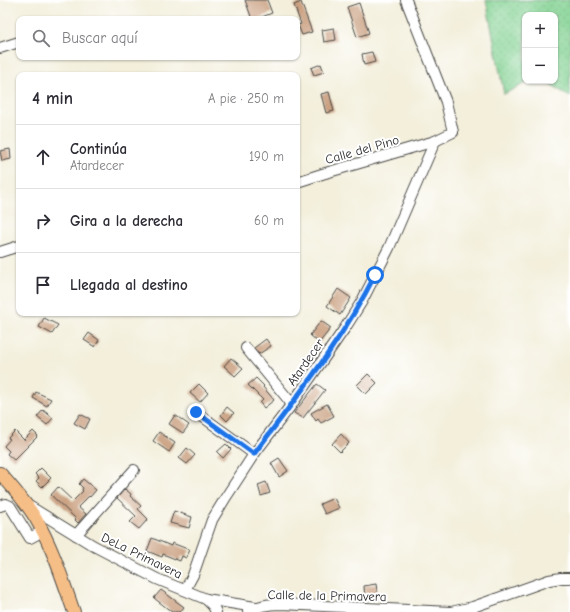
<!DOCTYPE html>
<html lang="es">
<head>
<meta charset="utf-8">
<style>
	:root { --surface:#fff; --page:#f7f7f7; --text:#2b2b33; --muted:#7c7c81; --line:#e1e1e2 }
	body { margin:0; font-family:"Comic Neue",sans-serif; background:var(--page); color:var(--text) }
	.controls { position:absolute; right:12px; top:12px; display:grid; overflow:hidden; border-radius:8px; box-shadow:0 1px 3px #0004 }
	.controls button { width:36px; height:36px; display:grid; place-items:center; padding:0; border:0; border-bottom:1px solid var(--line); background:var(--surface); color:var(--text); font:20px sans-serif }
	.stop { position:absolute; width:12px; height:12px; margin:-9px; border:3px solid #1a73e8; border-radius:50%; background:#fff }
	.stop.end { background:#1a73e8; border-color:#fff; box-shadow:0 1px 4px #0008 }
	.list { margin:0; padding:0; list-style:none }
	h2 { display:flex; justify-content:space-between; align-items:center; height:52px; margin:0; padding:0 16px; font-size:17px }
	h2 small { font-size:13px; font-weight:400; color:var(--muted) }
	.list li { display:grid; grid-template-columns:26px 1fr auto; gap:12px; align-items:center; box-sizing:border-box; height:64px; padding:0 16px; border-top:1px solid var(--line) }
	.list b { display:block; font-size:15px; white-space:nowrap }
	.list p { margin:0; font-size:13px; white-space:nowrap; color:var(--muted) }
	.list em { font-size:13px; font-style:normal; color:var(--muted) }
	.icon { flex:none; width:22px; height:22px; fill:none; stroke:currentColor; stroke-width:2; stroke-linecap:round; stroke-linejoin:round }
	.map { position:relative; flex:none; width:570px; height:612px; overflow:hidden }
	.search { position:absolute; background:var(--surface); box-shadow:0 1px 3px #0004; left:16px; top:16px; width:284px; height:44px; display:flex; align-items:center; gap:10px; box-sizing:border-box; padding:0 14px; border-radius:8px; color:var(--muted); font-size:15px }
	.panel { position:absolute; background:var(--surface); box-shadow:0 1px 3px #0004; left:16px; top:72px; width:284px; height:244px; border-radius:8px }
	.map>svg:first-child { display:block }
</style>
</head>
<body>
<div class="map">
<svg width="570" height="612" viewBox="0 0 570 612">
	<defs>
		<pattern id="grass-dots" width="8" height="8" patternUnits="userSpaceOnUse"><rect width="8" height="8" fill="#82d292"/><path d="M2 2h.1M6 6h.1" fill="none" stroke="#70b47e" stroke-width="1.8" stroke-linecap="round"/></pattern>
	</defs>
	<rect width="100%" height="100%" fill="#fff"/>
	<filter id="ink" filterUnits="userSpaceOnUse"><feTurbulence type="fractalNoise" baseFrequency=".025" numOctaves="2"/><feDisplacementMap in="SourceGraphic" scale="8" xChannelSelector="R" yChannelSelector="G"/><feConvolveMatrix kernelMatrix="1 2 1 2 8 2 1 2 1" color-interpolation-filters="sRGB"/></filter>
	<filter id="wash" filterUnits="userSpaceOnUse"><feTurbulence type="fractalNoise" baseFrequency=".012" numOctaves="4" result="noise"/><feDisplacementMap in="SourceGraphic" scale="16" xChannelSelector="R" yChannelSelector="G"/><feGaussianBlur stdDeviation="0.9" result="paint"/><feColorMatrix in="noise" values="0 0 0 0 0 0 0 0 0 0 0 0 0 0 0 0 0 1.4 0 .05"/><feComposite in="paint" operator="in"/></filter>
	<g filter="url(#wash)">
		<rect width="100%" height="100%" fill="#f3efdb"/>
		<polygon fill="url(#grass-dots)" stroke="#567e5e" points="486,0 570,0 570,97 546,81 555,81 555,15 525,15 525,81 530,81 504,94"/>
		<g id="blocks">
			<g fill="#c99f7f">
				<polygon points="245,0 267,0 272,13 257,19 252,19"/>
				<polygon points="301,2 312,32 302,35 298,25 301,24 294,5"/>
				<polygon points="359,3 369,33 357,37 347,7"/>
				<polygon points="334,28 336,40 324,42 322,30"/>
				<polygon points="372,52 375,62 364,65 362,54"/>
				<polygon points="321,64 324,72 314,75 311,68"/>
				<polygon points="329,92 334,111 326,113 321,94"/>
				<polygon points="10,149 11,159 2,161 0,151"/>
				<polygon points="338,289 351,298 340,315 327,306"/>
				<polygon points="44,318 58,325 52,334 39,327"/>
				<polygon points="321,321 331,328 319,343 310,335"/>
				<polygon points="89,333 99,340 95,347 84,340"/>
				<polygon points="266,339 271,346 259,354 254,348"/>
				<polygon points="231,358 243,368 235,376 224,366"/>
				<polygon points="368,374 377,383 366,394 357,385"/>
				<polygon points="256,378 264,386 263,387 274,400 264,408 260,403 263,400 248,385"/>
				<polygon points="199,384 208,393 200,402 190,393"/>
				<polygon points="317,384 325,390 303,418 294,413"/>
				<polygon points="36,392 51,399 47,406 33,398"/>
				<polygon points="327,404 334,416 321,423 318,419 316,421 311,413"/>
				<polygon points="227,407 234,413 227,421 221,415"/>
				<polygon points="43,410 53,418 47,425 37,417"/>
				<polygon points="80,414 90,419 85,429 74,423"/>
				<polygon points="175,415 189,425 183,433 169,424"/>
				<polygon points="15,431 24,440 33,431 38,436 14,460 7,454 9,451 4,446 10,439 8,438"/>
				<polygon points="159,432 175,443 169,452 153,441"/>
				<polygon points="341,434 349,443 340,452 332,444"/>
				<polygon points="226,444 231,449 223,458 217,452"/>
				<polygon points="187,448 195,455 187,464 179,458"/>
				<polygon points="279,458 288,471 279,477 271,463"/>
				<polygon points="41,468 51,478 42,487 36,481 39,478 35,474"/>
				<polygon points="83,479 96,490 90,497 89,496 78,507 86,514 78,523 75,520 76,519 51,495 58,487 73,501 83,491 82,490 83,488 79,484"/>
				<polygon points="266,482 270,493 261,496 258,485"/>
				<polygon points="125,489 131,494 130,496 141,506 138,509 148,519 139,529 130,522 136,516 117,498"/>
				<polygon points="334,498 339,508 325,514 320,504"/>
				<polygon points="174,511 192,517 189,528 170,523"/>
				<polygon points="152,538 171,546 172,543 190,550 186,558 182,556 180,561 163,554 162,557 147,551"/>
				<polygon points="376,584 378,598 365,600 364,586"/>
				<polygon points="161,590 184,607 180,612 172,612 154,598"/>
			</g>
		</g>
	</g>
	<g filter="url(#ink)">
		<use href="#blocks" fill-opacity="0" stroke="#494845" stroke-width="1"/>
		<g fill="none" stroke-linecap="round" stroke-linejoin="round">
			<g stroke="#494845" stroke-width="12">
				<g id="minor">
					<polyline points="0,48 19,42"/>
					<polyline points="297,182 322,174 435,141 453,132 446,102 406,0"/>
					<polyline points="0,252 19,246"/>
					<polyline points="246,348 292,404"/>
					<polyline points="196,412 254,454"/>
					<polyline points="0,506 6,504 10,506 30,538 43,531"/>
					<polyline points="29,506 94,546 157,579 206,599 255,607"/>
					<polyline points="76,535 134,470"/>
					<polyline points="185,590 193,575 212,520 226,497 254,454 292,404 345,328 362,301 389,248 435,141"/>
					<polyline points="206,599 213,606 216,612"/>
					<path d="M248 612C258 605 269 604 281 604L451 612 473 607 549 580 561 578H570"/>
				</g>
			</g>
			<g stroke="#494845" stroke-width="14">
				<path id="major" d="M0 473C13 488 26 502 36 519 53 548 63 581 74 612"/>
			</g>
			<use href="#minor" stroke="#fff" stroke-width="10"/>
			<use href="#major" stroke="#f6be87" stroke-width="12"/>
		</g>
	</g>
	<g fill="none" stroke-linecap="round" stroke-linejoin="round" filter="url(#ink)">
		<path stroke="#1a73e8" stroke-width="5" d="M196 412 254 454C297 397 343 339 375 275"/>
	</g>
	<g text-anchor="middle" stroke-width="4" stroke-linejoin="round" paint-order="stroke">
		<g font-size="13" fill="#2b2b2b" stroke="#fff">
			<text transform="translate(362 149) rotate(-16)" y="5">Calle del Pino</text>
			<text transform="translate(305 362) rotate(-55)" y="5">Atardecer</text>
			<text transform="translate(142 555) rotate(26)" y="5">DeLa Primavera</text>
			<text transform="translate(327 595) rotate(1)" y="5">Calle de la Primavera</text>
		</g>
	</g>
</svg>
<div class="controls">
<button>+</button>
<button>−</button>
</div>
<div class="stop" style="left:375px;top:275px"></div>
<div class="stop end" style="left:196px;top:412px"></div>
<div class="search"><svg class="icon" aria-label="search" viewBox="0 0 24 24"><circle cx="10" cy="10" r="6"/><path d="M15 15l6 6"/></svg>Buscar aquí</div>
<section class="panel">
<h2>4 min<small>A pie · 250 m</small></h2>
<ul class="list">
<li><svg class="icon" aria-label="ahead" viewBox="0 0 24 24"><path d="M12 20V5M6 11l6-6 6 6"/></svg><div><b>Continúa</b><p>Atardecer</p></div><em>190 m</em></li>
<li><svg class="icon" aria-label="right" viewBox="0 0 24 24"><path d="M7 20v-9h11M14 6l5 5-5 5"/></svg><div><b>Gira a la derecha</b></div><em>60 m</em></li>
<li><svg class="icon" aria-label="arrive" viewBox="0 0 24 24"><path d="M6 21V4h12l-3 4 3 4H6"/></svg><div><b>Llegada al destino</b></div></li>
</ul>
</section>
</div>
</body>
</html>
